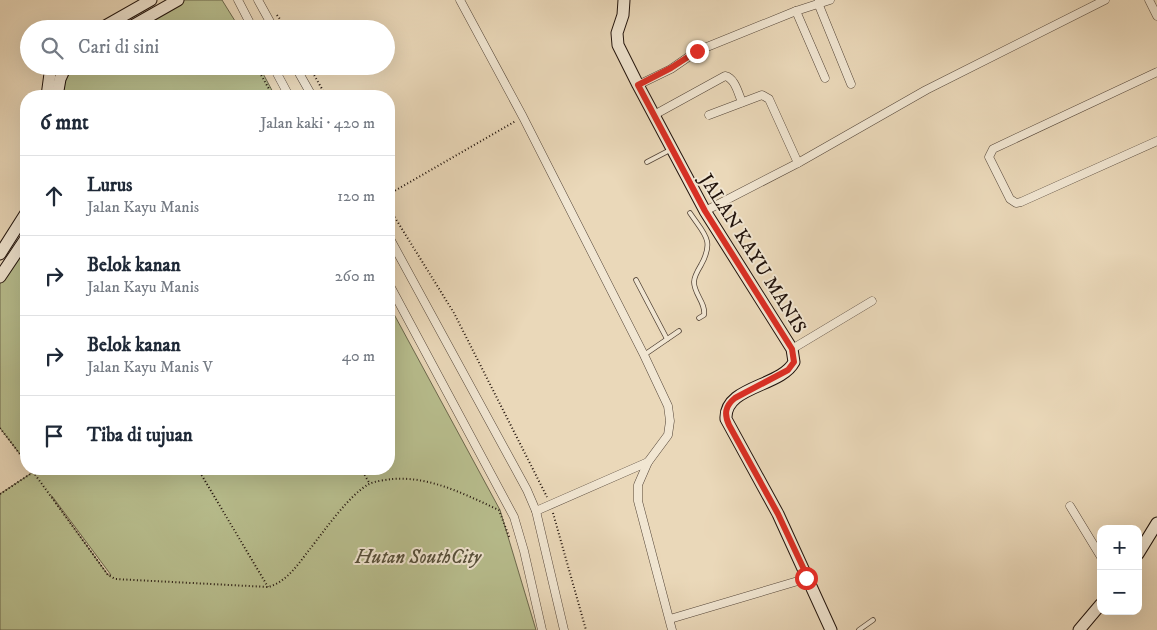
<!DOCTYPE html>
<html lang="id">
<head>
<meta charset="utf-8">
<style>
	:root { --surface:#fff; --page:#f2f2f3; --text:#1f2937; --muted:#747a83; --line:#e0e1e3 }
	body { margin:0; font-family:"IM FELL DW Pica",serif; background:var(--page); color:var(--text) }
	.controls { position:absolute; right:15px; bottom:15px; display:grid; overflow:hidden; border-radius:10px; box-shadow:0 5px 20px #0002 }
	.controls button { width:45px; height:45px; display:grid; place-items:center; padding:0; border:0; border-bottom:1px solid var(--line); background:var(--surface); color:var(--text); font:25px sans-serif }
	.stop { position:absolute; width:15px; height:15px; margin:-11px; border:4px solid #d93025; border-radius:50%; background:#fff }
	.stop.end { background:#d93025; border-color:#fff; box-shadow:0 1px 5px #0008 }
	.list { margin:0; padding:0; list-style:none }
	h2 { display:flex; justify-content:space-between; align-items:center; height:65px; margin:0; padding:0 20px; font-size:21px }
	h2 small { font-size:16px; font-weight:400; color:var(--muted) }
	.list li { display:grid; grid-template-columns:32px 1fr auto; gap:15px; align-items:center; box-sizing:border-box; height:80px; padding:0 20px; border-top:1px solid var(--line) }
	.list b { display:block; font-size:19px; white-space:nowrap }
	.list p { margin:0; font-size:16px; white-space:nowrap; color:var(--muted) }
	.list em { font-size:16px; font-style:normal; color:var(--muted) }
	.icon { flex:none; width:28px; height:28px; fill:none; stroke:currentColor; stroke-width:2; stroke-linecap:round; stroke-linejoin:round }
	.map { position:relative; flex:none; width:1157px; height:630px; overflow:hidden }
	.search { position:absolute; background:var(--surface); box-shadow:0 5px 20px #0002; left:20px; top:20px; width:375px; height:55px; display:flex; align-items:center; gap:12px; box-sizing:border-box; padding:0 18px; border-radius:28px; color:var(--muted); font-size:19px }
	.panel { position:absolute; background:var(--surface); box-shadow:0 5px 20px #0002; left:20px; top:90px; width:375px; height:385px; border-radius:20px }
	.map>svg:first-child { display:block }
</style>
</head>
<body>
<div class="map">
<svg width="1157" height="630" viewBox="0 0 1157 630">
	<rect width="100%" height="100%" fill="#ead8b9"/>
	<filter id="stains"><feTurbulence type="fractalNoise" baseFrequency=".004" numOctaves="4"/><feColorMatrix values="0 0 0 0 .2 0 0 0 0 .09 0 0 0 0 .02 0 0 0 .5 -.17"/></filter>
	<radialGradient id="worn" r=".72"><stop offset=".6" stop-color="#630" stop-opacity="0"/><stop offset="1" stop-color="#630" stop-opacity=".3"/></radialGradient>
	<g fill="#b8be8e" stroke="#6c684d" fill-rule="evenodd">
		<polygon points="178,0 222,0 240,29 127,29"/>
		<polygon points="67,66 259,66 275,96 57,96"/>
		<polygon points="26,238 26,462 0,428 0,277"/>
		<path d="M389 305 500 510 536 630H0V494L33 472 31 469H389ZM51 496H52L111 575H108Z"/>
	</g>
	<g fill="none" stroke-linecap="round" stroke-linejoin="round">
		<g stroke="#534437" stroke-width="5.5">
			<g id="lane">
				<polyline points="647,162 670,150"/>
				<path d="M690 213C704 234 715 240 701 265 698 270 694 277 694 282 694 294 706 303 704 315L699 318"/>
				<polyline points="636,280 667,339"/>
				<polyline points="644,355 679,331"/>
				<polyline points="859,630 873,620"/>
			</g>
		</g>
		<g stroke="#534437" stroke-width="9">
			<g id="street">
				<polyline points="238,0 253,29"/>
				<polyline points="258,0 274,29"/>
				<polyline points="460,0 523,117 644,355 668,406 670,421 668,435 648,462 638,485 638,501 672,630"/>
				<polyline points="1149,0 1157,16"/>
				<polyline points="818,3 851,84"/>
				<polyline points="796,11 825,78"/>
				<polyline points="273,66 289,96"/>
				<polyline points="295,66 312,96"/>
				<polyline points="1157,72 993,149 989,157 1010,199 1016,203 1021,202 1157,141"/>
				<polyline points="638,85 671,69 697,51 796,11 830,0"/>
				<path d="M654 115 725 76C735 78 738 93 742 102"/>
				<polyline points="709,115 762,95 769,99 798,163"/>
				<polyline points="705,211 798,163 926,90 1105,0"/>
				<polyline points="389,237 527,490 536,511 564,630"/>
				<polyline points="389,284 514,517 524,551 542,630"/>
				<polyline points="792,349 872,301"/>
				<polyline points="1070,506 1101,557"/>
				<polyline points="536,511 648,462"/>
				<polyline points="670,619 808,578"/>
			</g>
		</g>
		<g stroke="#21130c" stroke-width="13">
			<g id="secondary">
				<path d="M624 0 623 15 617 33 618 45 638 85 705 211 792 349 794 362C781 387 724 386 726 419L778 514 831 630"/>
				<polyline points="100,29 151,0"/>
				<polyline points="127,29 178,0"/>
				<polyline points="47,96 51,66"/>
				<polyline points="57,96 60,79 66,66"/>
				<polyline points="0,254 26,213"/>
				<polyline points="0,277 26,238"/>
				<polyline points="1138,554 1157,523"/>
				<polyline points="1079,630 1101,604"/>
			</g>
		</g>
		<g stroke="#21130c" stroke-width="2" stroke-dasharray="1 2.5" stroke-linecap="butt">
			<polyline points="277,15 287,29"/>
			<polyline points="237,29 237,23 239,19"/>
			<polyline points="256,66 273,96"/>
			<polyline points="309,66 326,96"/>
			<polyline points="389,194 516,121"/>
			<polyline points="389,208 454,313 547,497"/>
			<polyline points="0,428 26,462"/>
			<path d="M31 469 108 575 115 579 268 587C287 582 298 564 310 549 324 531 349 495 369 484 375 481 385 480 392 479 431 476 466 495 501 511"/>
			<polyline points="198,469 268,587"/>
			<polyline points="361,469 370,484"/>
			<polyline points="0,494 38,469"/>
			<polyline points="500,513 510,539"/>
			<polyline points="553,513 586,630"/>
		</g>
		<use href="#lane" stroke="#f1e6d2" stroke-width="4"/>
		<use href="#street" stroke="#f1e6d2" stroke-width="8"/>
		<use href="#secondary" stroke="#f1e6d2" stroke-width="11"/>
	</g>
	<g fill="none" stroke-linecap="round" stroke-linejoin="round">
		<path stroke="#d93025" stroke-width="6" d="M697 51 671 68 638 85 705 211 792 349 794 362 788 370 735 398C725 406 724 414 729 425L778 514 808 578H806"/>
	</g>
	<g text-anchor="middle" stroke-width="4" stroke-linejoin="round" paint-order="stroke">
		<g font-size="19" fill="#21130c" stroke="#f1e6d2">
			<text transform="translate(754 253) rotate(58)" y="7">JALAN KAYU MANIS</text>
		</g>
		<g font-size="19" font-style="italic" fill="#564f3a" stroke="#f1e6d2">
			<text x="418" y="563">Hutan SouthCity</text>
		</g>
	</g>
	<rect width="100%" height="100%" filter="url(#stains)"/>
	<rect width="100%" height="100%" fill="url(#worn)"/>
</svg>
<div class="controls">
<button>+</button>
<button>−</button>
</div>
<div class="stop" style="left:806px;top:578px"></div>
<div class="stop end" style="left:697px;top:51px"></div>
<div class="search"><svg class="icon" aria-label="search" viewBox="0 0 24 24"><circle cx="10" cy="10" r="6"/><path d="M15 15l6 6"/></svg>Cari di sini</div>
<section class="panel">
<h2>6 mnt<small>Jalan kaki · 420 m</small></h2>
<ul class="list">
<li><svg class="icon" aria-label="ahead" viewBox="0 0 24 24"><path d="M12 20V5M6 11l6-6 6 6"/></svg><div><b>Lurus</b><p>Jalan Kayu Manis</p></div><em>120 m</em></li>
<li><svg class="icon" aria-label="right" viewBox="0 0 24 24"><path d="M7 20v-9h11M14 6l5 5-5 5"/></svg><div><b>Belok kanan</b><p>Jalan Kayu Manis</p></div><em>260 m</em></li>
<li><svg class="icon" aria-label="right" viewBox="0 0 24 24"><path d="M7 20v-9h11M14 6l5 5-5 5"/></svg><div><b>Belok kanan</b><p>Jalan Kayu Manis V</p></div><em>40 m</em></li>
<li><svg class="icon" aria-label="arrive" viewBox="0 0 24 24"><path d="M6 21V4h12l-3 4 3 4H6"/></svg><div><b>Tiba di tujuan</b></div></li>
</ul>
</section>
</div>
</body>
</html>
